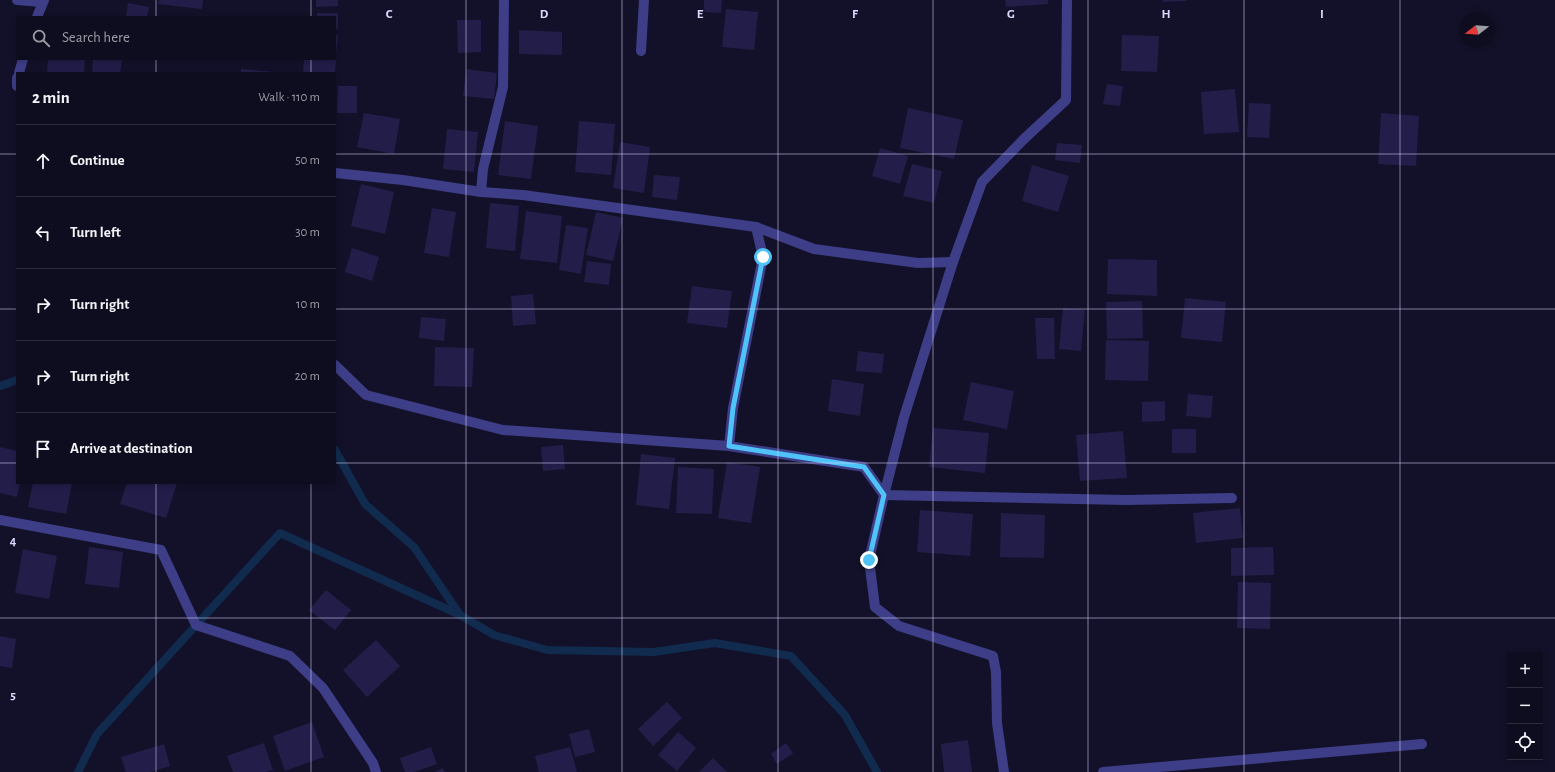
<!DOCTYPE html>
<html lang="en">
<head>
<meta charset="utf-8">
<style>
	:root { --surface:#0e0d1f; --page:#1c1b2c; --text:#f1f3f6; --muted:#9b9ca4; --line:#2e2d3d }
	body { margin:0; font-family:"Alegreya Sans",sans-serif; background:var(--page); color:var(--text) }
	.controls { position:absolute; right:12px; bottom:12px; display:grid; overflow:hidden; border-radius:0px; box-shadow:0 2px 6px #0003 }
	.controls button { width:36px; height:36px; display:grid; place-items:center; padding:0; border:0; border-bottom:1px solid var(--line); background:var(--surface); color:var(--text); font:20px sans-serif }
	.compass { position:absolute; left:1459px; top:12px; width:36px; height:36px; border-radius:50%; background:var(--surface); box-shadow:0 2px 6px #0003; rotate:253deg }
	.stop { position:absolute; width:12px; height:12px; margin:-9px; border:3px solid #4fc3f7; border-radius:50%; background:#fff }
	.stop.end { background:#4fc3f7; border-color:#fff; box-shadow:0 1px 4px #0008 }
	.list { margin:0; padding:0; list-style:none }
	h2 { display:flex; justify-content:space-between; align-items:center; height:52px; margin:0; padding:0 16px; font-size:17px }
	h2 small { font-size:13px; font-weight:400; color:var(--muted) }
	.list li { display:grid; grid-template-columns:26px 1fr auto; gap:12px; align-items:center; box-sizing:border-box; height:72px; padding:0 16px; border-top:1px solid var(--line) }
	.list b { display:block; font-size:15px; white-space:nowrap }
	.list em { font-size:13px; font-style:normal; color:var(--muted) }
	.icon { flex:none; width:22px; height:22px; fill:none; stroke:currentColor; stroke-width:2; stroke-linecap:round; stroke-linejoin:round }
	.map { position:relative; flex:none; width:1555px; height:772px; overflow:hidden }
	.search { position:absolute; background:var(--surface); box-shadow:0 2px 6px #0003; left:16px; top:16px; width:320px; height:44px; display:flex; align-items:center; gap:10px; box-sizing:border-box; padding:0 14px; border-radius:0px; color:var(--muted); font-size:15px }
	.panel { position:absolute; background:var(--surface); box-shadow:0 2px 6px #0003; left:16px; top:72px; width:320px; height:412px; border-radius:0px }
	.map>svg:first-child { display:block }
</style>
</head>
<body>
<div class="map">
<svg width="1555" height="772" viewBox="0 0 1555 772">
	<rect width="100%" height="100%" fill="#131129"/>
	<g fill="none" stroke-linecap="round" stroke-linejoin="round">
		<g stroke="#102b4e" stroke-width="8">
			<polyline points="0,386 17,380"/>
			<polyline points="335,450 365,504 414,547 460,615 494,635 547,650 654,652 715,643 791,656 845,715 877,772"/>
			<polyline points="78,772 97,734 280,533 460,615"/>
		</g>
	</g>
	<g fill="#231d49">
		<polygon points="159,0 203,0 202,9 158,4"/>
		<polygon points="316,0 338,0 338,6 316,7"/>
		<polygon points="704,0 722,0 721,13 704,12"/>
		<polygon points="1005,0 1048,0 1048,4 1006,7"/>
		<polygon points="1163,0 1186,0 1186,1 1163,2"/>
		<polygon points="128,3 149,7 147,17 126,17"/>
		<polygon points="726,9 758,12 754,50 722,47"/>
		<polygon points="317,13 338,13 338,29 335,29 335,17 317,17"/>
		<polygon points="457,20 481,20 481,52 458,53"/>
		<polygon points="519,30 562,32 562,55 519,54"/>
		<polygon points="335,35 338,35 336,55 335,55"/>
		<polygon points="1122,35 1159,36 1157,72 1121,71"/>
		<polygon points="48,59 85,59 84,73 47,73"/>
		<polygon points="93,59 122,59 120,73 92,73"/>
		<polygon points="304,59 336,59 335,73 303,73"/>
		<polygon points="241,69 274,72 274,73 241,73"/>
		<polygon points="466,69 497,73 494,99 463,96"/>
		<polygon points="1107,84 1123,86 1120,106 1103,104"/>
		<polygon points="338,86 357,86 357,113 337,113"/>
		<polygon points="1235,89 1239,132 1204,134 1201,92"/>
		<polygon points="1249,103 1271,104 1269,138 1247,137"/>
		<polygon points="908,108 963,120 954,159 900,148"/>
		<polygon points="364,113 400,119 394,154 357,147"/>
		<polygon points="1381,113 1419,116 1416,166 1378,164"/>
		<polygon points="505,121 538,126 531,179 498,175"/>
		<polygon points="579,121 615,124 611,175 575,172"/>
		<polygon points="447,129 478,132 474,172 443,169"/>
		<polygon points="620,142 650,147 644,193 613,188"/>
		<polygon points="1057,143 1082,145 1080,163 1055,160"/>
		<polygon points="880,148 908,156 900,184 872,176"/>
		<polygon points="912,164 942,171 934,203 903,196"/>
		<polygon points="1032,165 1069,176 1058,212 1022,201"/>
		<polygon points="654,175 680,177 677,200 652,197"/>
		<polygon points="361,184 394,192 385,234 351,226"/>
		<polygon points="490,203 519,206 515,251 486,248"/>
		<polygon points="432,208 456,212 449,257 424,253"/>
		<polygon points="526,211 562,216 557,263 520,259"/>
		<polygon points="596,212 623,218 613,261 586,255"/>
		<polygon points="566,225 588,228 581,274 559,270"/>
		<polygon points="352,248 379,257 372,281 345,272"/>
		<polygon points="1108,259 1157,260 1157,296 1107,294"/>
		<polygon points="587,261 611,264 609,285 584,282"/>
		<polygon points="692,286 732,291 727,328 687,323"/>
		<polygon points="533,294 536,324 513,326 511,296"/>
		<polygon points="1185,298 1226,302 1222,342 1181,338"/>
		<polygon points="1142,301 1143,338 1107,339 1106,302"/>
		<polygon points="1063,308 1085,310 1081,351 1059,349"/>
		<polygon points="421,317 446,319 444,341 419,338"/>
		<polygon points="1035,318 1054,318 1055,359 1037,359"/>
		<polygon points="1106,340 1149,341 1148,381 1105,380"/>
		<polygon points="435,347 474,348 472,387 434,386"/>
		<polygon points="858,351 884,354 882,373 856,371"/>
		<polygon points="832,379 864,384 860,416 828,411"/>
		<polygon points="971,382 1014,391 1007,429 963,420"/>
		<polygon points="1188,394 1213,396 1211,418 1186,416"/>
		<polygon points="1165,401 1165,421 1142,422 1142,402"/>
		<polygon points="933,428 989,433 985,473 929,467"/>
		<rect x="1172" y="429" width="24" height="24"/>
		<polygon points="1123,431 1127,478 1080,481 1076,435"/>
		<polygon points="563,445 565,469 543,471 541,447"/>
		<polygon points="0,447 17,451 17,483 20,483 17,497 0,493"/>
		<polygon points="641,454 675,458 669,509 636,505"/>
		<polygon points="727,462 760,467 751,523 718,518"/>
		<polygon points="678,467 714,469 712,514 676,513"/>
		<polygon points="33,483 72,483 66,514 28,507"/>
		<polygon points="127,483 177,483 166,518 120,504"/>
		<polygon points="1240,508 1243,538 1196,543 1193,513"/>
		<polygon points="920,510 973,514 970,556 917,552"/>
		<polygon points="1001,513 1045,515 1044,558 1000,557"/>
		<polygon points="89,547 123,552 119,588 85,584"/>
		<polygon points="1273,547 1274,575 1231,576 1231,548"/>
		<polygon points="23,549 57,556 49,599 15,593"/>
		<polygon points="1238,582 1271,583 1270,629 1237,628"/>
		<polygon points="326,590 351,610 335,630 309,610"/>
		<polygon points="0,636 16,639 12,668 0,666"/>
		<polygon points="376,640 400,666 367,697 343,670"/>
		<polygon points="667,702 682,718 653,746 638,729"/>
		<polygon points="312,722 324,757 285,771 273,736"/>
		<polygon points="589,729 595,752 575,757 569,734"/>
		<polygon points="678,732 696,748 677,771 658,755"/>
		<polygon points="968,740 972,772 944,772 941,744"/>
		<polygon points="264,743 273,770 266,772 233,772 227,756"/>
		<polygon points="786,743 793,753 777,764 771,754"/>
		<polygon points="164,744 170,766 151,772 126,772 121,757"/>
		<polygon points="431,747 437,764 414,772 405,772 400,758"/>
		<polygon points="570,747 577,772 539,772 535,756"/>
		<polygon points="713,758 727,772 699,772"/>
		<polygon points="443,768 445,772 434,772"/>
	</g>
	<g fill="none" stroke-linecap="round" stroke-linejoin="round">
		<g stroke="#3d3e87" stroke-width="10">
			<polyline points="17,0 42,2"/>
			<polyline points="37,17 44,0"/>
			<polyline points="641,51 644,0"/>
			<polyline points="19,73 23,59"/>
			<polyline points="17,78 17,86"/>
			<polyline points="335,173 403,180 481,192 523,195 756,227 814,249 918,263 953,262"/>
			<polyline points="481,192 483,169 503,87 504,0"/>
			<polyline points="756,227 763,257 733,408 729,446 864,467 884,495 1126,500 1232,498"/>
			<polyline points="335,365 366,395 503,430 729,446"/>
			<polyline points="0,520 161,550 196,625 290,656 323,688 373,763 376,772"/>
			<polyline points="1004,772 997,723 996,672 993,656 899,626 875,607 869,560 884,495 904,417 953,262 982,182 1025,138 1066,100 1067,0"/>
			<polyline points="1103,772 1422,744"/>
		</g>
	</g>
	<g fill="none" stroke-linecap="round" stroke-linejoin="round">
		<polyline stroke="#4fc3f7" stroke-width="5" points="763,257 733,408 729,446 864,467 884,495 869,560"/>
	</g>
	<path fill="none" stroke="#dbd9fe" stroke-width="1" stroke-opacity="0.55" d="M156 0V17M311 0V17M466 0V772M622 0V772M778 0V772M933 0V772M1088 0V772M1244 0V772M1400 0V772M156 59V73M311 59V73M0 154H17M335 154H1555M0 309H17M335 309H1555M0 463H17M335 463H1555M156 483V772M311 483V772M0 618H1555"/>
	<g font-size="13" text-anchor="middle" font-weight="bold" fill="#dbd9fe" stroke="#131129" stroke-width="3" stroke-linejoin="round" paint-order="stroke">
		<text x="389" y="18">C</text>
		<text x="544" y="18">D</text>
		<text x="700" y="18">E</text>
		<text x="855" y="18">F</text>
		<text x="1011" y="18">G</text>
		<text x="1166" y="18">H</text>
		<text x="1322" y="18">I</text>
		<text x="13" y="545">4</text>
		<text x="13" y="699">5</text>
	</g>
</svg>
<div class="controls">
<button>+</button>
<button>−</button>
<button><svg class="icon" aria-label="locate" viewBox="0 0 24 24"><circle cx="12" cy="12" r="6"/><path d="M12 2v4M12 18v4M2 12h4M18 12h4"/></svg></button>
</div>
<svg class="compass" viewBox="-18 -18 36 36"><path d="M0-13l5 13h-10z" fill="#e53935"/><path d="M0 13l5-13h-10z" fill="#9b9ca4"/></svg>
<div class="stop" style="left:763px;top:257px"></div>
<div class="stop end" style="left:869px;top:560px"></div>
<div class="search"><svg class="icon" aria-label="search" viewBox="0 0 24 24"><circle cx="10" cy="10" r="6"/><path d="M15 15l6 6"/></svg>Search here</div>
<section class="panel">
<h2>2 min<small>Walk · 110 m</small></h2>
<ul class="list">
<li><svg class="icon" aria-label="ahead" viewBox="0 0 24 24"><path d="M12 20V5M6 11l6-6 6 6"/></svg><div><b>Continue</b></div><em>50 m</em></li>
<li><svg class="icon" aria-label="left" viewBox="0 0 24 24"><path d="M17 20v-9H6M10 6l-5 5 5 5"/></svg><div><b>Turn left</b></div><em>30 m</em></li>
<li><svg class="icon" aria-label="right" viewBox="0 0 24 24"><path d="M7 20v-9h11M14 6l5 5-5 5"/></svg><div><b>Turn right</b></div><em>10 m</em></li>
<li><svg class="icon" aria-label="right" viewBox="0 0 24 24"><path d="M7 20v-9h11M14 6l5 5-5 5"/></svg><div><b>Turn right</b></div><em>20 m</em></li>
<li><svg class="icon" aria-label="arrive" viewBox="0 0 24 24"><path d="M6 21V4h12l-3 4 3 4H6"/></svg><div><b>Arrive at destination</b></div></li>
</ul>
</section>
</div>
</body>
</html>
